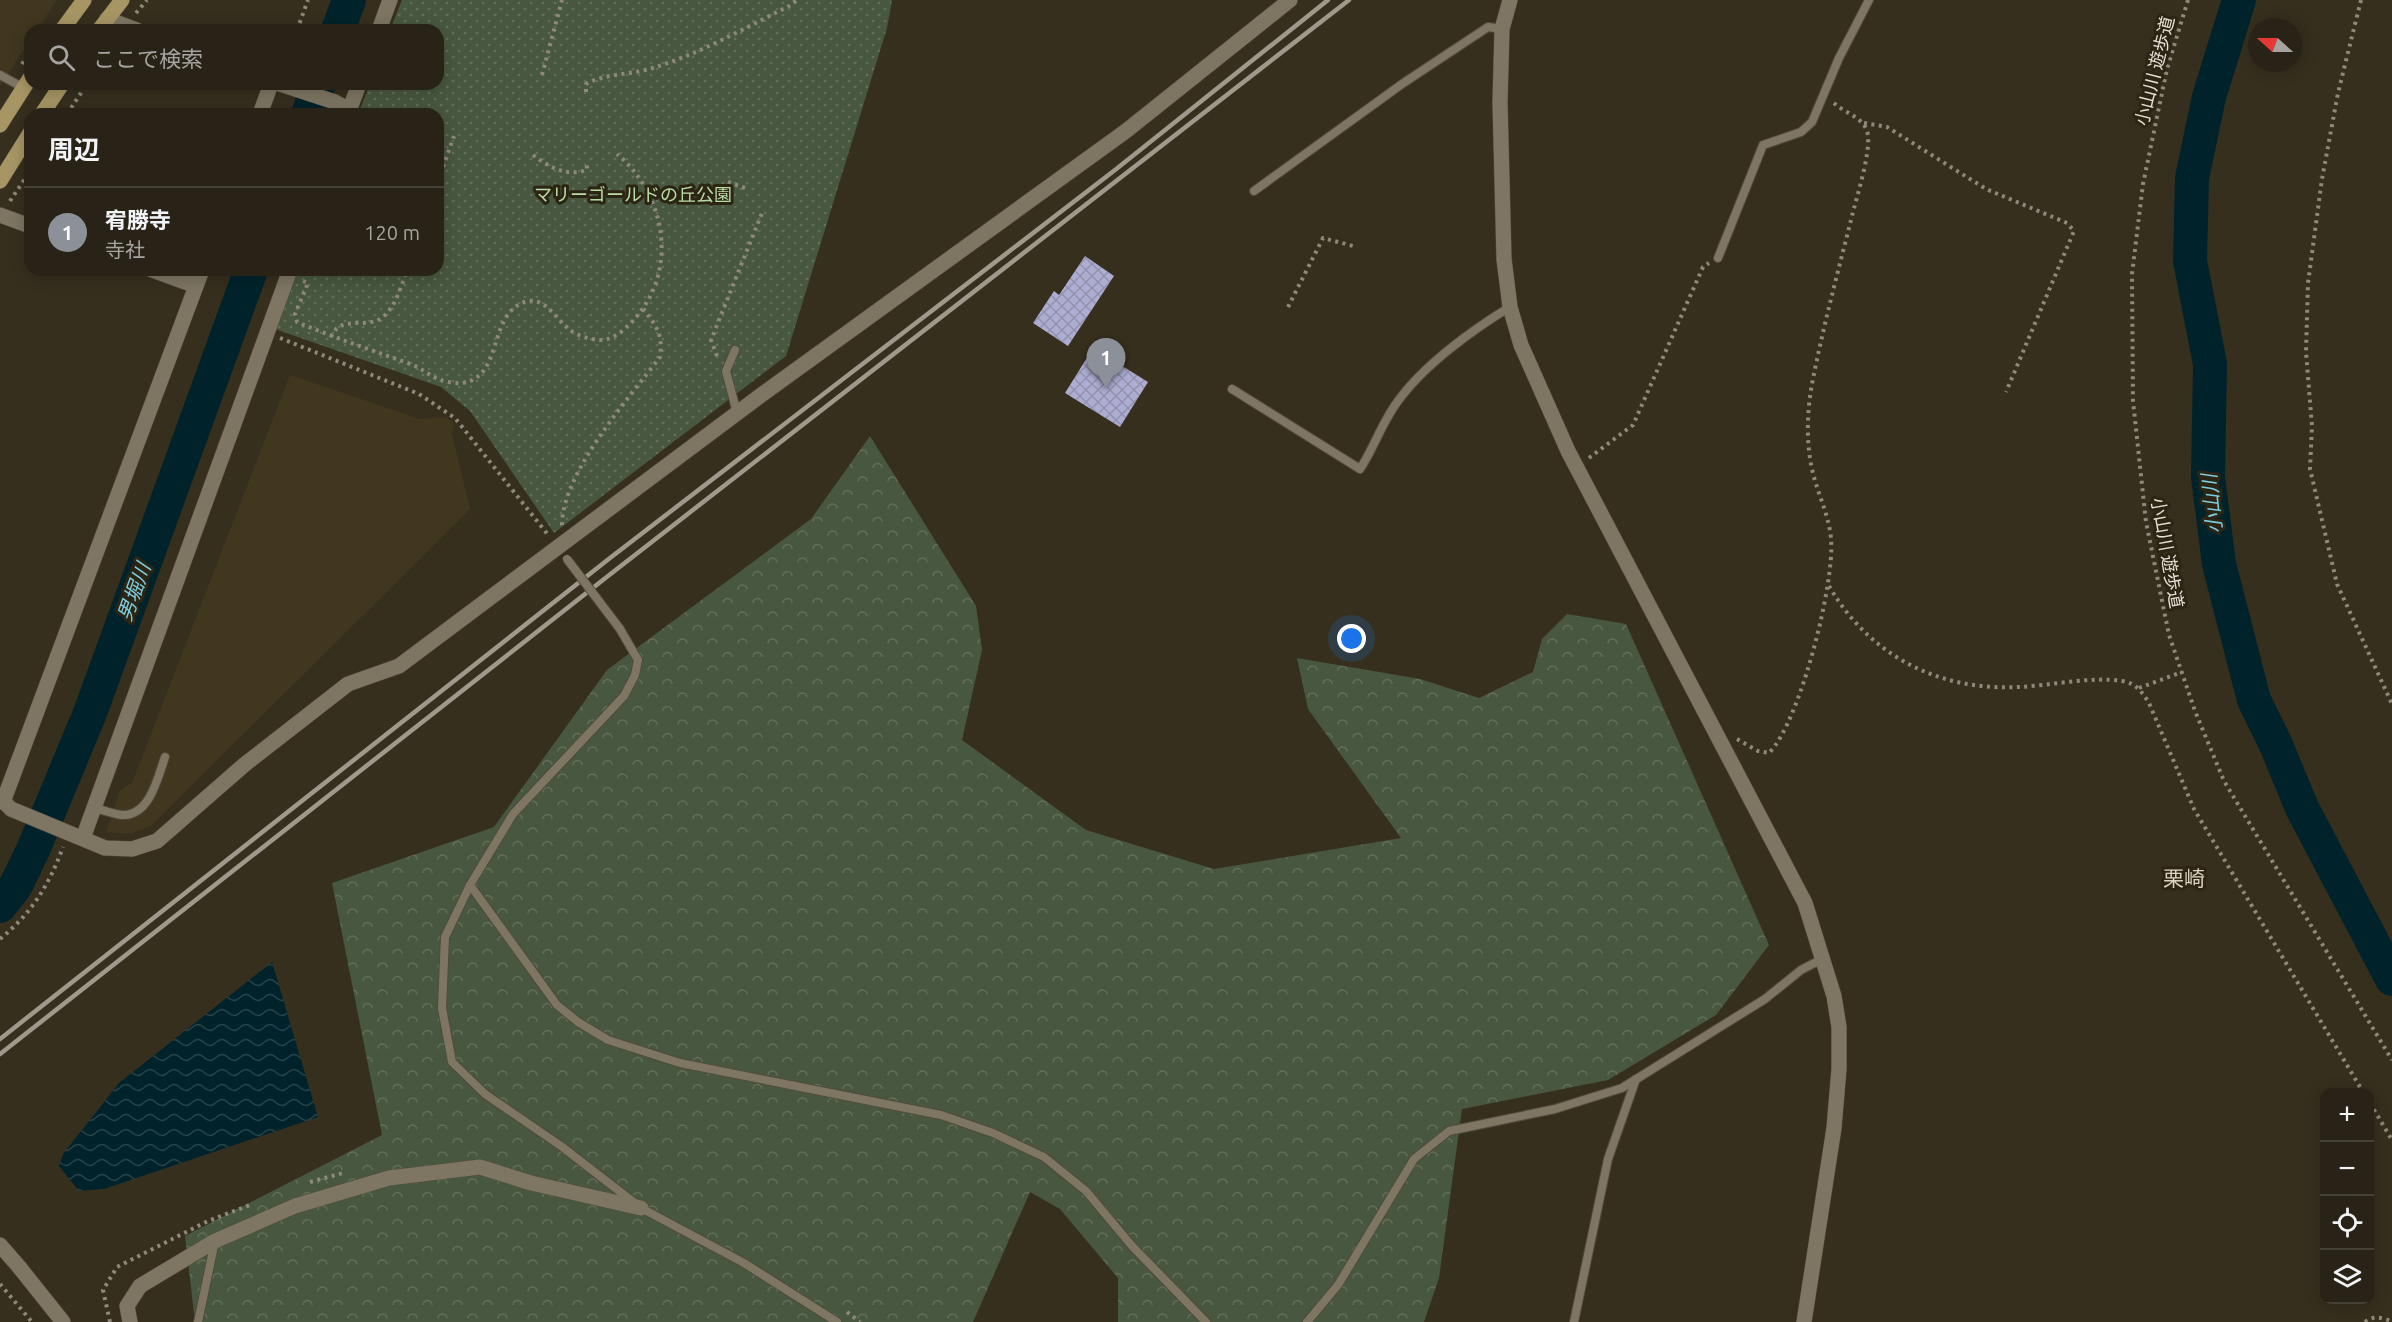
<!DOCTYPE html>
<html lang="ja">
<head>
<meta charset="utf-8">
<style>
	:root { --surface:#282316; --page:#302b1f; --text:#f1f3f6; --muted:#a5a4a1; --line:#444035; --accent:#8c9099 }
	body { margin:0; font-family:Ubuntu,"Noto Sans JP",sans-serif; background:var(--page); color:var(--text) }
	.controls { position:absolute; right:18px; bottom:18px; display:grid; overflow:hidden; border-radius:12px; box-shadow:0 3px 15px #0003 }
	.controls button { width:54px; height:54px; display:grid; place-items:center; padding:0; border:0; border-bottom:2px solid var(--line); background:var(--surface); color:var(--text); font:30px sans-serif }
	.compass { position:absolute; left:2248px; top:18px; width:54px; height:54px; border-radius:50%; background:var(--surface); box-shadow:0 3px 15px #0003; rotate:291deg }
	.you { position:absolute; left:1352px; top:639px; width:21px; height:21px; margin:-15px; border:4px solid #fff; border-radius:50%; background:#1a73e8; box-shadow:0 0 0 9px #1a73e833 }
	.badge { display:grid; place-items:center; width:39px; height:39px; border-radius:50%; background:var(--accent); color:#fff; font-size:20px; font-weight:700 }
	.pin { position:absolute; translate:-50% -50px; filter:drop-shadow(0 2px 3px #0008) }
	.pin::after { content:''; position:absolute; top:32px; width:21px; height:18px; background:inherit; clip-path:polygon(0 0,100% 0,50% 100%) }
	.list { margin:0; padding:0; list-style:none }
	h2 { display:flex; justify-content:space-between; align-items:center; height:78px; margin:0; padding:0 24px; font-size:26px }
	h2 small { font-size:20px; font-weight:400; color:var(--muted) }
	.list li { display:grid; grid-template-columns:39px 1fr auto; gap:18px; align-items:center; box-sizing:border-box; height:90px; padding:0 24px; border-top:2px solid var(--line) }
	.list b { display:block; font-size:22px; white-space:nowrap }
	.list p { margin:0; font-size:20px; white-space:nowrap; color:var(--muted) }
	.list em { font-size:20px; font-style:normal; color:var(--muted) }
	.icon { flex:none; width:33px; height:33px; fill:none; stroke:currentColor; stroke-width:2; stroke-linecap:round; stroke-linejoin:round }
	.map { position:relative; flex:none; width:2392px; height:1322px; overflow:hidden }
	.search { position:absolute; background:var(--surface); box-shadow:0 3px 15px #0003; left:24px; top:24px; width:420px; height:66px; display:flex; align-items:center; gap:15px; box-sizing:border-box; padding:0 21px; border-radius:18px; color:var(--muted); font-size:22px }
	.panel { position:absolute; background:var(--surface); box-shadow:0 3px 15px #0003; left:24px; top:108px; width:420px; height:168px; border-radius:18px }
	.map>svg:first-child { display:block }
</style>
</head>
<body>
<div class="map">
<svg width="2392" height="1322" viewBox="0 0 2392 1322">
	<defs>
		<pattern id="grass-dots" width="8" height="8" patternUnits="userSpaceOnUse" patternTransform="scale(1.5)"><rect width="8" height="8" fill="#48573f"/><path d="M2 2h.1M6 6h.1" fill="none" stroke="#626f5a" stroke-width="1.8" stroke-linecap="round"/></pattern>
		<pattern id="forest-crowns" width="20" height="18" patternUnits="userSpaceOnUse" patternTransform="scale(1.5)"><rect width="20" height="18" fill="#48573f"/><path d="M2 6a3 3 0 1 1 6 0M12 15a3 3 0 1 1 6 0" fill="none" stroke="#626f5a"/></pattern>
		<pattern id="water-waves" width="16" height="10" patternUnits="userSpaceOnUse" patternTransform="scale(1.5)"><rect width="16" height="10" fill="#00232b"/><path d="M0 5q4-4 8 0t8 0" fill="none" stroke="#254349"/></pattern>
		<pattern id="building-cross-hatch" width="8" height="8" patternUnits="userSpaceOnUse" patternTransform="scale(1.5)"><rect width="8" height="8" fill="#adadd2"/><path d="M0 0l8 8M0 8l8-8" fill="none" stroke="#9392ae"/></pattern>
	</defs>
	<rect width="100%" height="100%" fill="#362f1e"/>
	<g fill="#41371f">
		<polygon points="0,0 57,0 37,30 30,30 30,40 0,86"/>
		<polygon points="290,375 420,419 446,417 454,424 452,434 470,509 151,826 130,834 106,832 120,790 132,783"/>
	</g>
	<polygon fill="url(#grass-dots)" points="402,0 892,0 887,28 786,356 554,533 470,411 441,387 275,329 298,270 438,270 438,114 358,114 370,84 438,84 438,30 390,30"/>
	<polygon fill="url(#forest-crowns)" points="870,436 976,606 982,650 962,740 1086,830 1214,869 1401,838 1308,709 1297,658 1420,679 1479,698 1533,672 1542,639 1567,614 1626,624 1769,945 1716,1015 1608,1080 1462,1109 1439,1278 1424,1322 1118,1322 1118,1278 1060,1209 1030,1192 973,1322 195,1322 185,1236 382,1135 332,883 494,827 607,670 811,519"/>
	<polygon fill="url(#water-waves)" points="272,962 318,1117 104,1189 79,1191 59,1166 63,1154 119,1083"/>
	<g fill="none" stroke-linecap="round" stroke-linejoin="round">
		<g stroke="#00232b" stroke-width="34">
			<polyline points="2239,0 2209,97 2192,178 2190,261 2210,364 2208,477 2219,564 2254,700 2276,745 2302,808 2392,979"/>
			<polyline points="338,30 349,0"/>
			<polyline points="308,114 319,84"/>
			<polyline points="0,906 15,887 33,850 90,713 251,270"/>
		</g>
	</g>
	<g fill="url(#building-cross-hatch)">
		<polygon points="1085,256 1114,276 1068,346 1033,323 1054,291 1059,295"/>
		<polygon points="1093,348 1148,382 1120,427 1065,393"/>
	</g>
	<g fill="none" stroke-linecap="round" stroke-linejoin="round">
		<g stroke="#514b3d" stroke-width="10">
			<g id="lane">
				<polyline points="0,75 24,88"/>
				<polyline points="1254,191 1402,84 1488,27 1502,29"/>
				<polyline points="1718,258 1763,145 1801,132 1812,122 1839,58 1869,0"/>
				<polyline points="735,350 726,371 737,413"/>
				<path d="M1232 389 1360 469C1374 448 1382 422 1398 401 1424 365 1472 330 1510 307"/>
				<polyline points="620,629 638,660 635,675 624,696 513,814 470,885 445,937 442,1008 452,1062 485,1094 561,1146 641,1208 744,1263 837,1322"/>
				<path d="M94 808C103 810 113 814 122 815 150 816 158 777 165 757"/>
				<polyline points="470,885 557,1005 578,1022 608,1040 680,1063 941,1115 993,1133 1044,1157 1086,1191 1132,1246 1206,1322"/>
				<polyline points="198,1322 215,1241"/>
				<polyline points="1307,1322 1338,1285 1414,1159 1449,1131 1555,1109 1622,1088 1765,999 1801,970 1824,958"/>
				<polyline points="1574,1322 1608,1159 1636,1079"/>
			</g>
		</g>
		<g stroke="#514b3d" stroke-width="16">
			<g id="street">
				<polyline points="107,19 137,30"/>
				<polyline points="379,30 390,0"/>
				<polyline points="280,84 335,102 350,110"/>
				<polyline points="260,114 271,84"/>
				<polyline points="348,114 359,84"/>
				<polyline points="0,215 30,226"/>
				<polyline points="152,270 196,286"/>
				<polyline points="0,798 11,809 105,848 132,849 157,841 244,765 348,684 399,666 764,393 1126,131 1290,0"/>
				<polyline points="3,802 202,270"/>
				<polyline points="83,838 290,270"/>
				<polyline points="0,1245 20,1268"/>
				<polyline points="130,1322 127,1306 140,1286 215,1241 295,1206 389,1178 480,1167 531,1183 641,1208"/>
			</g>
		</g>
		<g stroke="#514b3d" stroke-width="16">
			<g id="secondary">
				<polyline points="1510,0 1502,29 1500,102 1504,259 1510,307 1521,345 1568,451 1805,903 1834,996 1839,1027 1839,1069 1834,1128 1804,1322"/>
				<polyline points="20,1268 63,1322"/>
			</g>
		</g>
		<g stroke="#514b3d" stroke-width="16">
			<g id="primary">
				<polyline points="62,30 84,0"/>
				<polyline points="99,30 122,0"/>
				<polyline points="42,114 62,84"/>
				<polyline points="0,125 30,78"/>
				<polyline points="0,181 30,133"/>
			</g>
		</g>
		<g stroke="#8f897c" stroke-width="4" stroke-dasharray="3 4.5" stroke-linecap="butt">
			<polyline points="2188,0 2167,69 2143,184 2132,274 2133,401 2146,522 2169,635 2195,711 2224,781 2392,1060"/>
			<polyline points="2361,0 2338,93 2322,179 2308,283 2306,352 2312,426 2310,469 2337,584 2392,704"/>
			<polyline points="136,13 147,0"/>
			<polyline points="297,30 308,0"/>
			<polyline points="22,64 30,52"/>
			<polyline points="542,75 562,0"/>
			<path d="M586 92V84C606 73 631 75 653 68 701 53 745 28 789 6L797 0"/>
			<polyline points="67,114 87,84"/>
			<polyline points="1864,123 1887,127 1986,189 2067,223 2074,231 2006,392"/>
			<path d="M533 155C549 167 566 177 587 170V164"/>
			<polyline points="438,181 454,136"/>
			<polyline points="728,182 745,188"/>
			<polyline points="10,201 30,171"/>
			<path d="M303 281 308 283 295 314 297 322C335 338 374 351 413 365 423 369 431 377 441 380 446 382 458 384 463 383 503 376 488 318 522 303 544 293 556 320 570 330 576 335 591 340 600 340 615 340 628 327 637 316 679 266 664 193 617 154"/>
			<polyline points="1288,307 1323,238 1357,247"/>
			<path d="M331 337C341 313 368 331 384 316 397 304 401 286 407 270"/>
			<polyline points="280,338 419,394 455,418 549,536"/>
			<polyline points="717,356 711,340 762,213"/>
			<polyline points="1589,458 1633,425 1703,267 1709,263"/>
			<path d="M562 525C562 473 629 398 660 357 663 335 657 326 643 309"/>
			<path d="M1829 586C1869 655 1938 691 2017 687 2049 686 2090 676 2122 681 2136 683 2142 692 2149 703L2194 809 2363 1092"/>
			<polyline points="2139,688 2182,672"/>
			<path d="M1737 739 1758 751 1769 753C1800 722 1835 583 1831 539 1829 514 1817 493 1812 469 1806 442 1807 411 1812 384 1823 327 1838 272 1852 216 1857 196 1870 155 1868 136 1866 117 1845 114 1834 103"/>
			<path d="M0 939C32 913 49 885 63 847"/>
			<polyline points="2370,1103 2392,1140"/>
			<polyline points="310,1182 343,1173"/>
			<polyline points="0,1284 32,1322"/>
			<polyline points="847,1312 860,1322"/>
			<polyline points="110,1322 103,1290 117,1267 208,1221 250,1205"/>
			<path d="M2365 1322C2373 1315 2382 1318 2392 1321"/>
		</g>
		<use href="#lane" stroke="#7e7663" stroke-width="8"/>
		<use href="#street" stroke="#7e7663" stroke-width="15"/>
		<use href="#secondary" stroke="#7e7663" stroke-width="15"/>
		<use href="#primary" stroke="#a79664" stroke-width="15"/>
		<g stroke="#9e998b" stroke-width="4.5">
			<polyline points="0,1039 610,558 1115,170 1328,0"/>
			<polyline points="0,1054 608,576 1349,0"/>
		</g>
		<g stroke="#514b3d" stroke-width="10" stroke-linecap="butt">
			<polyline id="lane-bridge" points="567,559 620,629"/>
		</g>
		<use href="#lane-bridge" stroke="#7e7663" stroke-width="8"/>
	</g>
	<g text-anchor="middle" stroke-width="6" stroke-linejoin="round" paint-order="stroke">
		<g font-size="18" fill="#e4e0d5" stroke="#2c2514">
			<text transform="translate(2155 71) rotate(-76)" y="6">小山川 遊歩道</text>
			<text transform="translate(2167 553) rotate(80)" y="6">小山川 遊歩道</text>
		</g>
		<g font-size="18" fill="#b9dba4" stroke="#2c2514">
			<text x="633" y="201">マリーゴールドの丘公園</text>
		</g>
		<g font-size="20" font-style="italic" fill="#7dcce0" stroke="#2c2514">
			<text transform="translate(2212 504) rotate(-96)" y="7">小山川</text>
			<text transform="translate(134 592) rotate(-70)" y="7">男堀川</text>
		</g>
		<g font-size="21" fill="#dbd2bd" stroke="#2c2514">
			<text x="2184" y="886">栗崎</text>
		</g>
	</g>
</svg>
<div class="controls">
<button>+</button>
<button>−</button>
<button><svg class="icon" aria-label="locate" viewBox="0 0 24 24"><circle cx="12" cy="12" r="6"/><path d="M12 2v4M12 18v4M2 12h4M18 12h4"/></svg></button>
<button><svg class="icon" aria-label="layers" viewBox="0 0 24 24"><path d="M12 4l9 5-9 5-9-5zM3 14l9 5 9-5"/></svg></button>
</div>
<svg class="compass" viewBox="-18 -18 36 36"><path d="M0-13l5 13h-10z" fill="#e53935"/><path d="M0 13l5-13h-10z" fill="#a5a4a1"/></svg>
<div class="you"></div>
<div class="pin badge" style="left:1106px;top:388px">1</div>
<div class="search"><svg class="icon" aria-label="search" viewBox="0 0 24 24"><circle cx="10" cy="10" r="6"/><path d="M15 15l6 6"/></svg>ここで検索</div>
<section class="panel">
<h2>周辺<small></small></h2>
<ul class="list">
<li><span class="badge">1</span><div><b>宥勝寺</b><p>寺社</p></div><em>120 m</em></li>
</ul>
</section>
</div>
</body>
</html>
